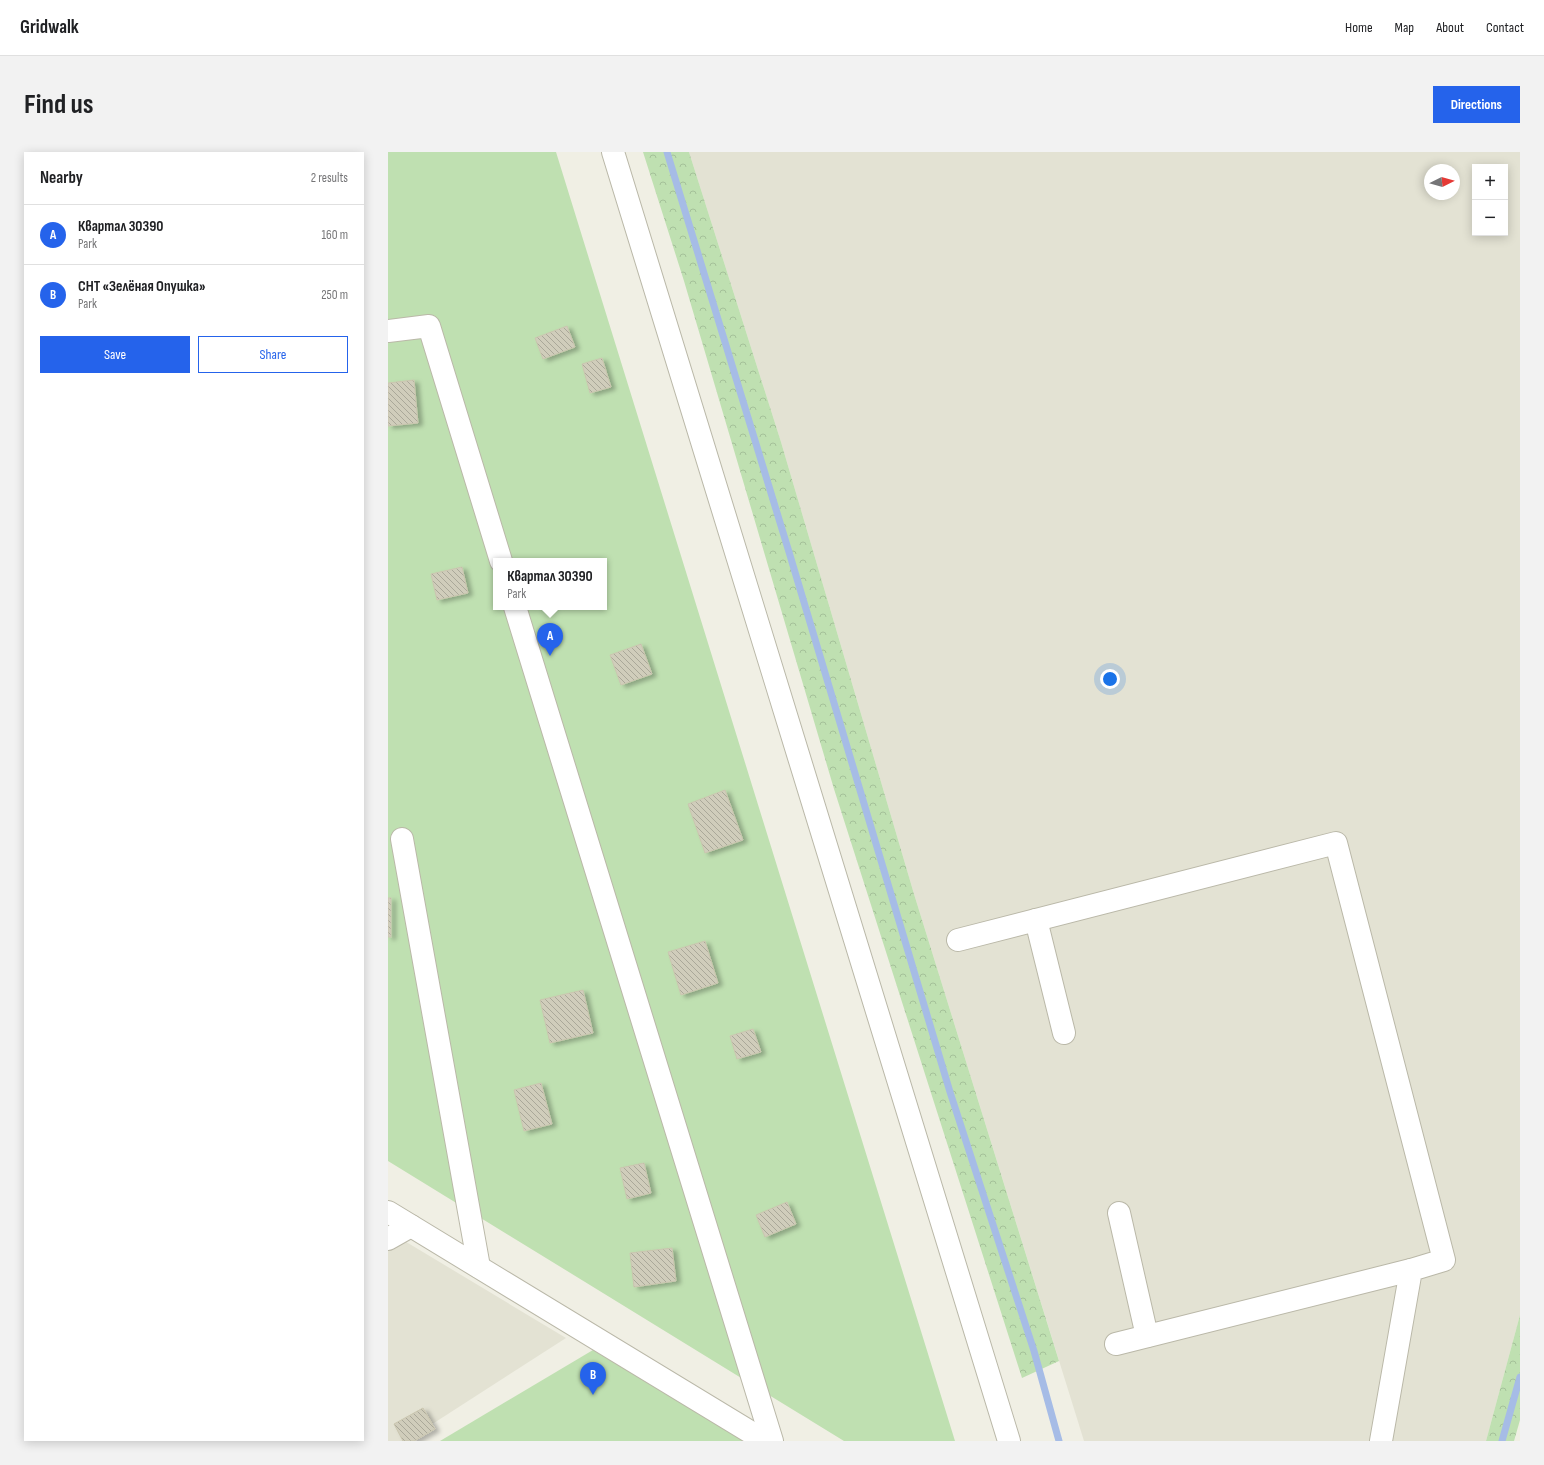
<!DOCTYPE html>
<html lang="en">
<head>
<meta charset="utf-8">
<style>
	:root { --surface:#fff; --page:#f2f2f2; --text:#202124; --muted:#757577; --line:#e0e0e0; --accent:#2563eb }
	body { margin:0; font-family:"Sofia Sans Condensed",sans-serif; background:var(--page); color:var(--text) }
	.controls { position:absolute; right:12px; top:12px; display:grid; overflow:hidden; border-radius:0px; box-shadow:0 2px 10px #0003 }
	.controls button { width:36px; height:36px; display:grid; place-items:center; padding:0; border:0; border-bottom:1px solid var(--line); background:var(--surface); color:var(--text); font:20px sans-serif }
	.compass { position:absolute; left:1036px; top:12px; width:36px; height:36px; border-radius:50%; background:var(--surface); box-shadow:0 2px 10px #0003; rotate:85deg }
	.you { position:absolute; left:722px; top:527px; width:14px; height:14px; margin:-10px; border:3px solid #fff; border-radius:50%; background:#1a73e8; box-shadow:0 0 0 6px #1a73e833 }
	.badge { display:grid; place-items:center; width:26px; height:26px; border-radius:50%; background:var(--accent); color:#fff; font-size:13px; font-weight:700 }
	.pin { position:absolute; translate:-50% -33px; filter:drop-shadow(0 1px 2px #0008) }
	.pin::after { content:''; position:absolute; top:21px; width:14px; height:12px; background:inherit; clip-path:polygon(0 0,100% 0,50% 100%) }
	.popup { position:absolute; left:105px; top:406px; width:114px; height:52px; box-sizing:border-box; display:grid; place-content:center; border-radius:0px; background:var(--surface); filter:drop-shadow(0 1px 3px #0005); font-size:13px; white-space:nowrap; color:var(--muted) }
	.popup b { font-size:15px; color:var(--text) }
	.popup::after { content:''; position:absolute; left:50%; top:100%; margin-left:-8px; border:8px solid transparent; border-top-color:var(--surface) }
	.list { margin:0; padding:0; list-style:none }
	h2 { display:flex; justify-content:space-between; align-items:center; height:52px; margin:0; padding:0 16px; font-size:17px }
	h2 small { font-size:13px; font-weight:400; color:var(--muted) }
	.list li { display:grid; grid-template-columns:26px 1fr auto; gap:12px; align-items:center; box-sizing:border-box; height:60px; padding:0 16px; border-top:1px solid var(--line) }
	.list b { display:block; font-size:15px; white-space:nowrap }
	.list p { margin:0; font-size:13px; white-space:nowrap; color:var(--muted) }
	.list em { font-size:13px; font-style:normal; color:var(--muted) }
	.actions { display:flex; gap:8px; padding:12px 16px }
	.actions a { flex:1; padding:9px 0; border:1px solid var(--accent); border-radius:0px; text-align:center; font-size:14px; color:var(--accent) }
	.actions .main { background:var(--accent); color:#fff }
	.map { position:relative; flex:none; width:1132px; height:1289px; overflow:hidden; border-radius:0px }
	header { display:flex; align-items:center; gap:24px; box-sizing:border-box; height:56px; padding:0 20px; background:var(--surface); border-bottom:1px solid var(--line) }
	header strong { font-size:19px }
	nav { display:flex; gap:22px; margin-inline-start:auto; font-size:14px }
	.intro { display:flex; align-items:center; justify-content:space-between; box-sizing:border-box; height:96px; padding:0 24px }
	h1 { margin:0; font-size:28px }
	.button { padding:10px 18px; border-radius:0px; background:var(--accent); color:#fff; font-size:14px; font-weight:700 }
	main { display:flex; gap:24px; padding:0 24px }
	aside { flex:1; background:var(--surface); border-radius:0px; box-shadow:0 2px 10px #0003 }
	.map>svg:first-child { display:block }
</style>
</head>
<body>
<header>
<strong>Gridwalk</strong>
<nav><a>Home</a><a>Map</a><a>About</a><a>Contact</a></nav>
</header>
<div class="intro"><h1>Find us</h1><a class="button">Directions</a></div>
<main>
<aside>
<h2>Nearby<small>2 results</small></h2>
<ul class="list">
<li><span class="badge">A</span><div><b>Квартал 30390</b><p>Park</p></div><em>160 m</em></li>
<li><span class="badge">B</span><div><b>СНТ «Зелёная Опушка»</b><p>Park</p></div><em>250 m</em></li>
</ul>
<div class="actions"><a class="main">Save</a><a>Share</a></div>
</aside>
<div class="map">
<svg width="1132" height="1289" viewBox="0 0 1132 1289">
	<defs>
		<pattern id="forest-crowns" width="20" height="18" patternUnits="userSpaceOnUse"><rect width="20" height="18" fill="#bfe0b1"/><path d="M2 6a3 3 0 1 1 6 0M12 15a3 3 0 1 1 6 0" fill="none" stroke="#a5c199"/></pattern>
		<pattern id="building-back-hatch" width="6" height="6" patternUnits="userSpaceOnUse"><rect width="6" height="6" fill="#d0cdbb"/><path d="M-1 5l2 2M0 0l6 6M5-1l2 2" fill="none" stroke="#aaa899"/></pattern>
		<filter id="shadow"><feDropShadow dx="4.5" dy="2.5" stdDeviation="2" flood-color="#0004"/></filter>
	</defs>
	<rect width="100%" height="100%" fill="#f0efe4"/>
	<g fill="#e3e2d3" fill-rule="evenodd">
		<path d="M301 0H1132V1163L1098 1289H696L526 742 393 290ZM1087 15H1117V81H1087ZM1042 18H1066V42H1042Z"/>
		<polygon points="0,1079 178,1186 18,1289 0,1289"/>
	</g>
	<g fill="url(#forest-crowns)">
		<polygon points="255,0 301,0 393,290 526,742 671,1209 634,1226 446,637 296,129"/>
		<polygon points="1132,1163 1132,1268 1126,1289 1098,1289"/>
	</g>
	<g fill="#bfe0b1" fill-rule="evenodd">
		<path d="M0 0H168L567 1289H456L0 1009ZM108 409H216V455H108Z"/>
		<polygon points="205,1198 356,1289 52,1289"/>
	</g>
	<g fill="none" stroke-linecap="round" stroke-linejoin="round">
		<g stroke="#a6bce6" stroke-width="7">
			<polyline points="279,0 401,400 562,940 646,1199 671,1289"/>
			<polyline points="1114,1289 1132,1225"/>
		</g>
	</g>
	<g fill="url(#building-back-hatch)" stroke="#cac6af" filter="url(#shadow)">
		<polygon points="179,174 187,195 155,207 147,186"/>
		<polygon points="214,206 223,235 202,241 194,212"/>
		<polygon points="26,228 30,271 0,274 0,231"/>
		<polygon points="74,415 80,441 49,448 43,422"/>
		<polygon points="253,492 264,522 233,533 222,503"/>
		<polygon points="337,638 355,688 317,701 300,652"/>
		<rect x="0" y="746" width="3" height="39"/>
		<polygon points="317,789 330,831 293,843 280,800"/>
		<polygon points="195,838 205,881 162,891 152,848"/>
		<polygon points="365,877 373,900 349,907 342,884"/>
		<polygon points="153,931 164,972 136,979 126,938"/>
		<polygon points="256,1011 263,1041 239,1047 232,1016"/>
		<polygon points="399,1050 408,1072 377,1085 368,1063"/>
		<polygon points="284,1096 288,1129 246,1135 242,1101"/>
		<polygon points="35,1256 47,1277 26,1289 15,1289 6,1272"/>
	</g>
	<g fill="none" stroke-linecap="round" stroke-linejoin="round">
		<g stroke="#bab8a8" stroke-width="24">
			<g id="minor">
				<polyline points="225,0 621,1289"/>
				<polyline points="0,179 41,174 113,409"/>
				<polyline points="127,455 384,1289"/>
				<polyline points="14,687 91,1115"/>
				<polyline points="648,768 676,881"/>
				<polyline points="570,788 948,691 1056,1108 1023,1118 993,1289"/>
				<polyline points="0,1060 377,1289"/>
				<polyline points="731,1061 759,1184"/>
				<polyline points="0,1087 23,1074"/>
				<polyline points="728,1192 1023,1118"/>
			</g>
		</g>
		<use href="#minor" stroke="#fff" stroke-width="22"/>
	</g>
</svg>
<div class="controls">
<button>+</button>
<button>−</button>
</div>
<svg class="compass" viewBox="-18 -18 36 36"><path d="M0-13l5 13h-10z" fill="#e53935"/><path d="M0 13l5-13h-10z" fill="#757577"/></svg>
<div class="you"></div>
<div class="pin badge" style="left:162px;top:504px">A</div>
<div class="popup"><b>Квартал 30390</b>Park</div>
<div class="pin badge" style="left:205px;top:1243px">B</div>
</div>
</main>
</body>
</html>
